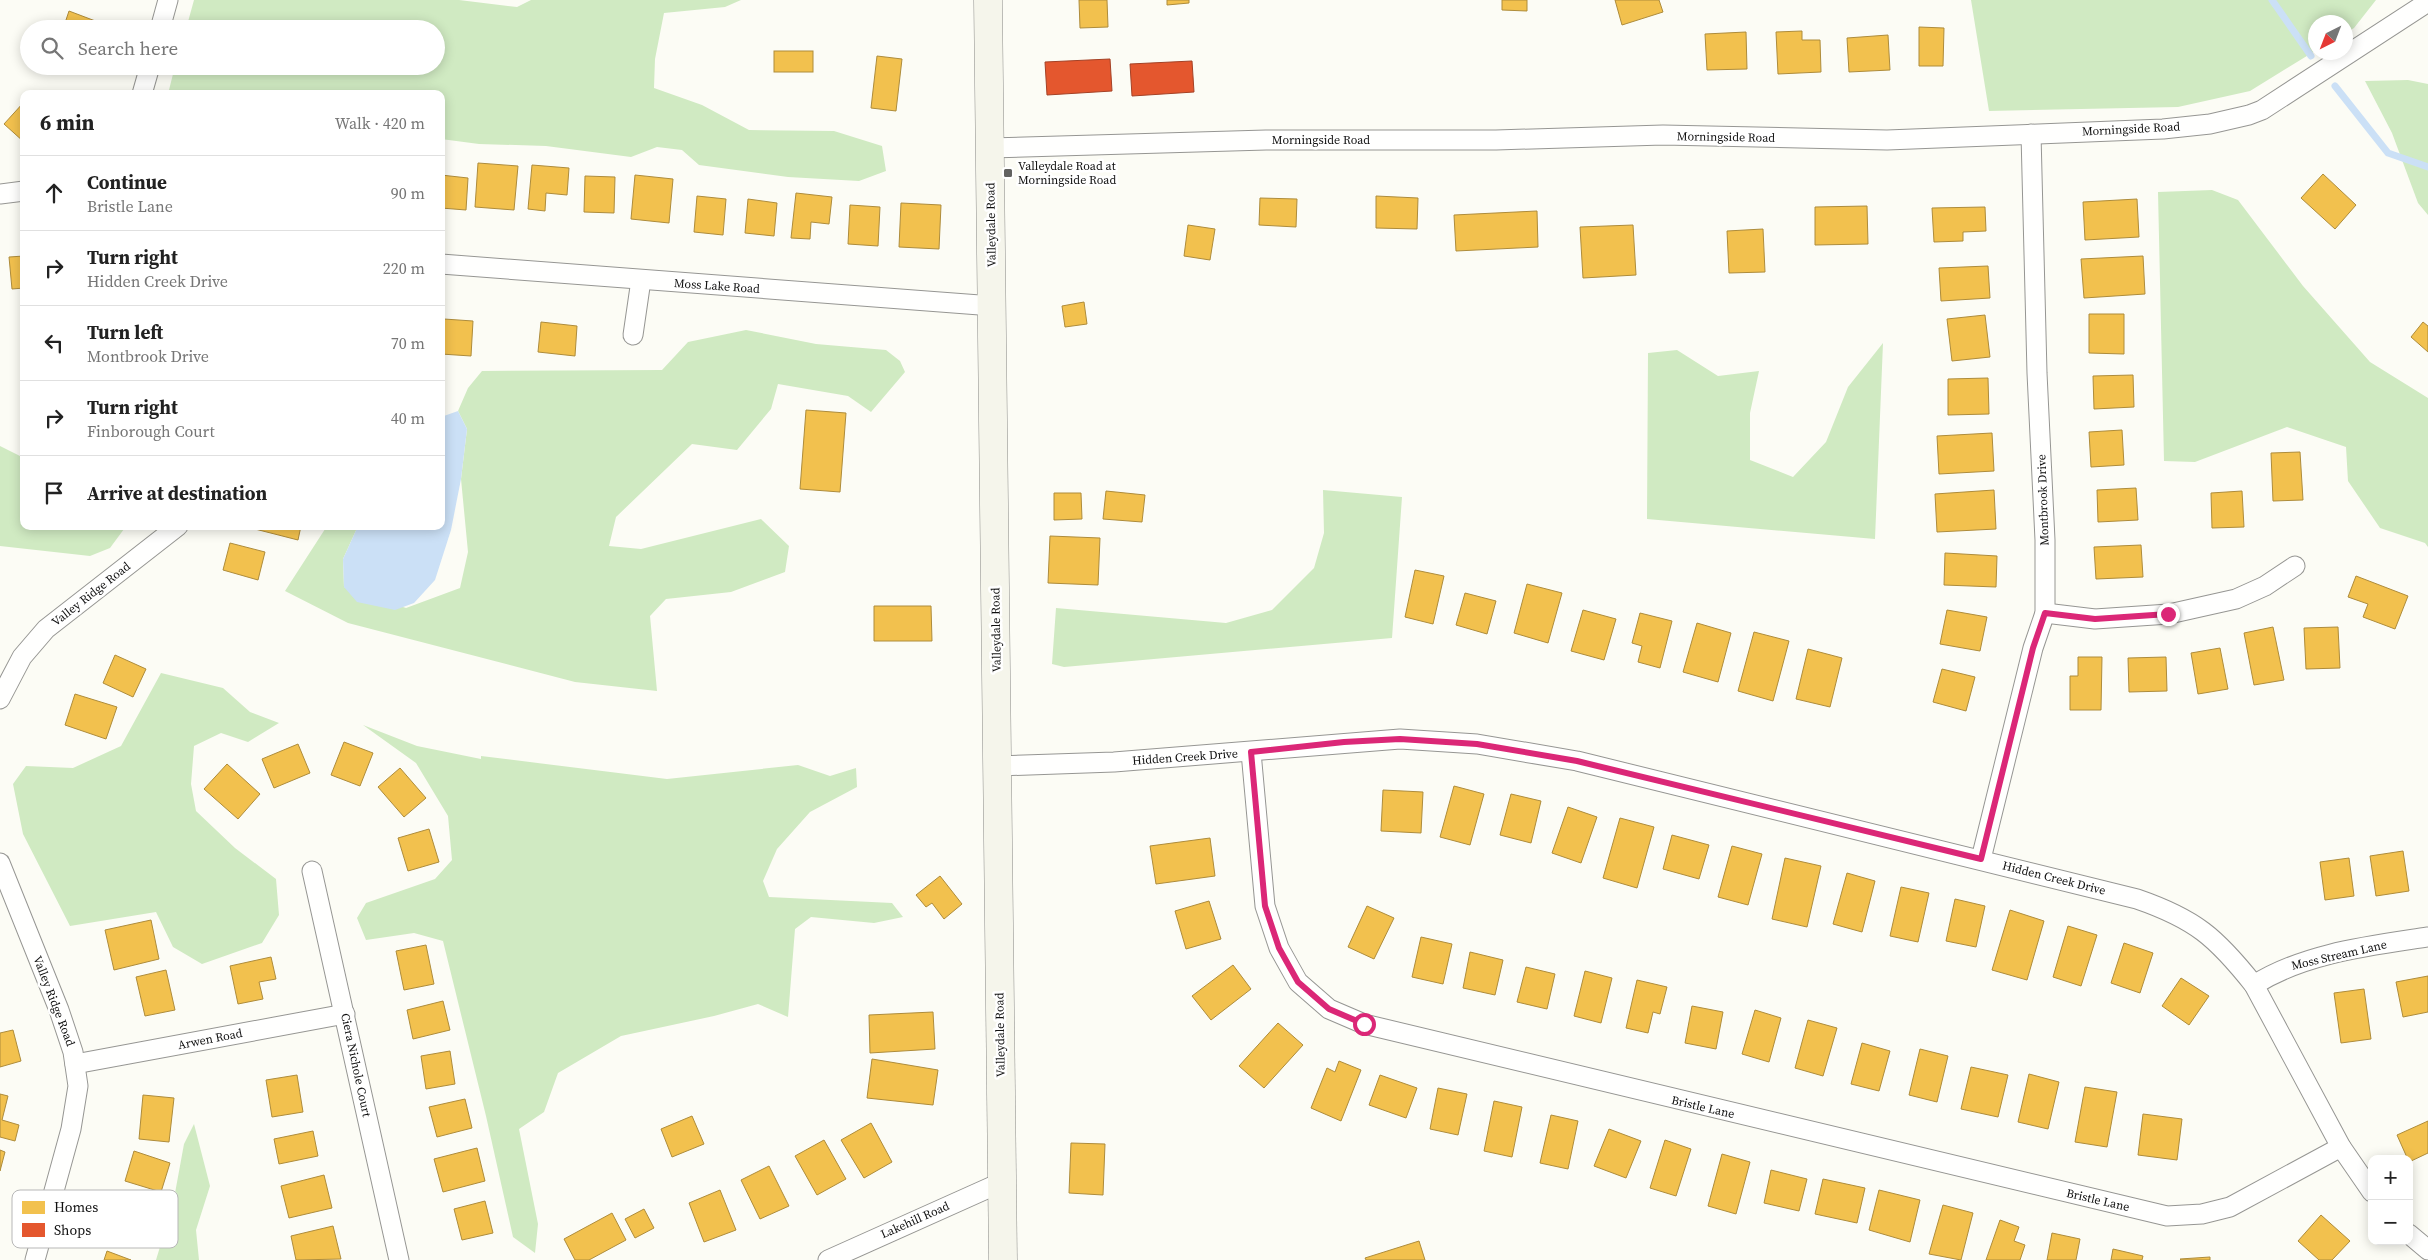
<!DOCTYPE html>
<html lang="en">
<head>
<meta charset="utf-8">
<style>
	:root { --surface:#fff; --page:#f6f6f6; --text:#222; --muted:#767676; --line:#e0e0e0 }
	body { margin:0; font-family:"Source Serif 4",serif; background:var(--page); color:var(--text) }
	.controls { position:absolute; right:15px; bottom:15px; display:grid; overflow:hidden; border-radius:10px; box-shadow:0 2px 12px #0003 }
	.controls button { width:45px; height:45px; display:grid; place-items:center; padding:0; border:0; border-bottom:1px solid var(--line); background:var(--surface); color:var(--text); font:25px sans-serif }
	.compass { position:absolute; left:2308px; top:15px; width:45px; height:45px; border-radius:50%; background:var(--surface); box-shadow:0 2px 12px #0003; rotate:222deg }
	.stop { position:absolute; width:15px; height:15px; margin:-11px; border:4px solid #db2777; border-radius:50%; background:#fff }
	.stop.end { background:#db2777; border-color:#fff; box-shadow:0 1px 5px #0008 }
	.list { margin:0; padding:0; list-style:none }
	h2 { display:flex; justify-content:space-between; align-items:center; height:65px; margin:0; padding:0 20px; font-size:21px }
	h2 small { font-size:16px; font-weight:400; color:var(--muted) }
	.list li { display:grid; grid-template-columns:32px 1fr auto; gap:15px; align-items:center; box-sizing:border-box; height:75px; padding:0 20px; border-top:1px solid var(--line) }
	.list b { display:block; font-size:19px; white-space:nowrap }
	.list p { margin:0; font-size:16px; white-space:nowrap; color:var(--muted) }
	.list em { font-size:16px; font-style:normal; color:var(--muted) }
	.icon { flex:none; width:28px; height:28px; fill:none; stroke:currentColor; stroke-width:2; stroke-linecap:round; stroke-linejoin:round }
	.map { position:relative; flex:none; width:2428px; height:1260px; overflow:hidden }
	.search { position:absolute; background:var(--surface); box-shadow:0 2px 12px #0003; left:20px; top:20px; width:425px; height:55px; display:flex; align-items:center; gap:12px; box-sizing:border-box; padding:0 18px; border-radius:28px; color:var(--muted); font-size:19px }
	.panel { position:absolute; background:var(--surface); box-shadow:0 2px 12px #0003; left:20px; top:90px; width:425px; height:440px; border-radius:10px }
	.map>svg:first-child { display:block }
</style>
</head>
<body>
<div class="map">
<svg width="2428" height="1260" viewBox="0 0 2428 1260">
	<rect width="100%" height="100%" fill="#fcfcf5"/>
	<g fill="#d0eac2">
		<polygon points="194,0 459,0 517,7 531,0 741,0 725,7 664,13 655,59 654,88 702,105 749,130 834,131 882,146 886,171 859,181 788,177 699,165 682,150 657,147 631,157 546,146 479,144 441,139 441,94 168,94 175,66 436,66 436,29 186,29"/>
		<polygon points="1971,0 2376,0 2354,28 2346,33 2346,22 2316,22 2315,51 2250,91 2178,107 1989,111"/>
		<polygon points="2408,80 2428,84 2428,215 2418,203 2392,133 2365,81"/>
		<polygon points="2212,190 2238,200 2303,286 2370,362 2428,398 2428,547 2425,543 2380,528 2348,481 2346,447 2287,427 2195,462 2164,461 2158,192"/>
		<polygon points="746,330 816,344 886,350 900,361 905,372 871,412 848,396 778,384 771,409 737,450 692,444 616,517 609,546 641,549 761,519 789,546 785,572 731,592 666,599 650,616 657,691 575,682 348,623 285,591 327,526 358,526 343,559 344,587 406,608 460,588 468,552 461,479 467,429 458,411 468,388 482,371 662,370 688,342"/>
		<polygon points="1883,343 1875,539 1647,519 1648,353 1677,350 1718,376 1759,371 1750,413 1750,460 1793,477 1826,442 1848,387"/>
		<polygon points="0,446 24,458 24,526 123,526 124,529 110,548 90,556 0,546"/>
		<polygon points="1323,490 1402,497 1392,638 1064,667 1052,664 1056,608 1226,623 1272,610 1314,568 1324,533"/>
		<polygon points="161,673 223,688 250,712 279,723 248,742 221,733 194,746 191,784 196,811 235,848 276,879 279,915 262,943 202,964 173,947 156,912 70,926 23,834 13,784 26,766 73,768 121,746"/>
		<polygon points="363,725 417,746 481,759 481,756 667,779 798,765 830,776 856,768 857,787 810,812 777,849 763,881 769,897 892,903 903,917 874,923 811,917 795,929 788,1017 758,1004 714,1016 621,1036 558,1073 544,1112 519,1129 538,1224 535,1253 513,1237 486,1116 443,941 414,933 366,940 357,918 366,903 435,879 452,860 448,816 416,763"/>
		<polygon points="194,1124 210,1186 196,1230 199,1260 156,1260 173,1204 184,1144"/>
	</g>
	<polygon fill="#cbe0f6" points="458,411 467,429 461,479 451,530 435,580 414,603 395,610 357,602 344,587 343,559 358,526 441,526 441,417"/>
	<g fill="#f2c14e" stroke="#ae8c3b">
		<polygon points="1079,0 1107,0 1108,27 1080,28"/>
		<polygon points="1167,0 1189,0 1189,3 1167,5"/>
		<polygon points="1502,0 1527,0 1527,11 1502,10"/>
		<polygon points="1615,0 1659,0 1663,12 1622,25"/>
		<polygon points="69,11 98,22 96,29 63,29"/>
		<polygon points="1919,27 1944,28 1943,66 1919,66"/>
		<polygon points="1802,31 1802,40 1820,40 1821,72 1778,74 1776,32"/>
		<polygon points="1746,32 1747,69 1707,70 1705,34"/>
		<polygon points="1888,35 1890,70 1849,72 1847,38"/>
		<rect x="774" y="51" width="39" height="21"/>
		<polygon points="877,56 902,59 896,111 871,108"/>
		<polygon points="24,102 24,142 4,124"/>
		<polygon points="478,163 518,166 514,210 475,207"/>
		<polygon points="532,165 569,168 567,195 546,193 545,211 528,209"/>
		<polygon points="2323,174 2356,205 2335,229 2301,198"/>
		<polygon points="441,175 468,178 466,210 441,208"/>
		<polygon points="635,175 673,179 669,223 631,219"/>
		<polygon points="585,176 615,177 614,213 584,212"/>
		<polygon points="796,193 832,197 829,224 811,222 810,239 791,238"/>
		<polygon points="697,196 726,199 723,235 694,232"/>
		<polygon points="1376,196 1418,198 1417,229 1376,228"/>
		<polygon points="1260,198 1297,199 1296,227 1259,225"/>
		<polygon points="748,199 777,203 774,236 745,233"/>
		<polygon points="2137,199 2139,237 2085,240 2083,202"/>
		<polygon points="901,203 941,205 939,249 899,247"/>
		<polygon points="850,205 880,207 878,246 848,244"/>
		<polygon points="1867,206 1868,244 1815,245 1815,207"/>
		<polygon points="1985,207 1986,231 1963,232 1963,241 1934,242 1932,208"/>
		<polygon points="1537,211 1538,247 1456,251 1454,215"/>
		<polygon points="1188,225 1215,229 1210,260 1184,256"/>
		<polygon points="1633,225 1636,275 1583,278 1580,227"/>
		<polygon points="1763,229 1765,272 1729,273 1727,231"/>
		<polygon points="24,256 24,288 12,289 9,257"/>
		<polygon points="2143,256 2145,294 2084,298 2081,259"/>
		<polygon points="1988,266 1990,298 1941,301 1939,268"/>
		<polygon points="1084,302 1087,324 1065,327 1062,306"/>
		<polygon points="2089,314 2124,314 2124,354 2089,353"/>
		<polygon points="1985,315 1990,357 1952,361 1947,319"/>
		<polygon points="444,319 473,321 471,356 441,354"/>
		<polygon points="541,322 577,326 575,356 538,352"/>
		<polygon points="2423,322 2428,326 2428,352 2411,337"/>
		<polygon points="2133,375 2134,407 2094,409 2093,376"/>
		<polygon points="1988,378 1989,414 1948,415 1948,379"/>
		<polygon points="806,410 846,413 840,492 800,489"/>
		<polygon points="2122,430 2124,465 2091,467 2089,432"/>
		<polygon points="1992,433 1994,471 1939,474 1937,436"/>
		<polygon points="2300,452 2303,500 2273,501 2271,453"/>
		<polygon points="2136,488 2138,520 2098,522 2097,490"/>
		<polygon points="1994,490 1996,529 1937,532 1935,494"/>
		<polygon points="1106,491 1145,495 1142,522 1103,519"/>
		<polygon points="2242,491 2244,527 2212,528 2211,493"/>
		<polygon points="1054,493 1081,493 1082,519 1054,520"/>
		<polygon points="256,526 301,526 298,540 255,529"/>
		<polygon points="1050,536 1100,538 1098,585 1048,583"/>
		<polygon points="230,543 265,552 258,580 223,570"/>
		<polygon points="2141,545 2143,577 2096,579 2094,547"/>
		<polygon points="1945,553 1997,556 1996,587 1944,585"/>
		<polygon points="1415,570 1444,576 1433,624 1405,617"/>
		<polygon points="2356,576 2408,596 2395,629 2363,617 2368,604 2348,597"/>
		<polygon points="1527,584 1562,593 1548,643 1514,633"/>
		<polygon points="1465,593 1496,601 1487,634 1456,625"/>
		<polygon points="874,606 931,606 932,641 874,641"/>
		<polygon points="1583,610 1616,619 1604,660 1571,651"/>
		<polygon points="1947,610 1987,617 1980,651 1940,644"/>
		<polygon points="1640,613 1672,621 1660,668 1638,662 1642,646 1632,643"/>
		<polygon points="1697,623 1731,633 1718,682 1683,672"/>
		<polygon points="2273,627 2284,680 2254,685 2244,633"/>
		<polygon points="2338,627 2340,668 2306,669 2304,628"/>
		<polygon points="1754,632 1789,641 1773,701 1738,691"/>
		<polygon points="2220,648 2228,689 2198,694 2191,653"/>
		<polygon points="1808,649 1842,658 1830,707 1796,699"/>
		<polygon points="115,655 146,669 133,697 103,683"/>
		<polygon points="2078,657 2102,657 2101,710 2070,710 2070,676 2078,676"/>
		<polygon points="2166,657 2167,691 2129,692 2128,658"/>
		<polygon points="1942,669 1975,677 1966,711 1933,702"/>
		<polygon points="75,694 117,707 106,739 65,725"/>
		<polygon points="344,742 373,753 360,786 331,775"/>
		<polygon points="298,744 310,773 274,788 262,759"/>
		<polygon points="227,764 260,794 238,819 204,789"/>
		<polygon points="400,768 426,798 404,817 378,787"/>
		<polygon points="1454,786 1484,794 1470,845 1440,837"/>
		<polygon points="1383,790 1423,792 1421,833 1381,831"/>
		<polygon points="1511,794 1541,801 1531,843 1500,835"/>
		<polygon points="1568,807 1597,817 1581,863 1552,853"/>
		<polygon points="1620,818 1654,827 1637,888 1603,878"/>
		<polygon points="429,829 439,862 408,871 398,838"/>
		<polygon points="1672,835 1709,845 1699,879 1663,869"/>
		<polygon points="1210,838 1215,876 1156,884 1150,846"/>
		<polygon points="1732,846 1762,854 1748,905 1718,897"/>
		<polygon points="2403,851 2409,891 2376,896 2370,856"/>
		<polygon points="1785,858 1821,866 1807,927 1772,919"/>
		<polygon points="2349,858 2354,896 2325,900 2320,862"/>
		<polygon points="1847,873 1875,881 1862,932 1833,924"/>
		<polygon points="940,876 962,904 944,919 932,903 926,907 916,895"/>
		<polygon points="1901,887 1929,893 1918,942 1890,936"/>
		<polygon points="1955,899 1985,906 1976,947 1946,941"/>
		<polygon points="1209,901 1221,939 1186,949 1175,911"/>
		<polygon points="1367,906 1394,918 1374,959 1348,947"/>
		<polygon points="2010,910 2044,921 2027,980 1992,970"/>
		<polygon points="151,920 159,959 114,970 105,930"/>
		<polygon points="2068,926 2097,935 2081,986 2053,977"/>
		<polygon points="1421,937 1452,944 1443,984 1412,977"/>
		<polygon points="2124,943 2153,953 2140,993 2111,983"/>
		<polygon points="426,945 434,984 404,990 396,951"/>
		<polygon points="1470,952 1503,960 1495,995 1463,988"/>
		<polygon points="271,957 276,979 259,982 263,999 238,1004 230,966"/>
		<polygon points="1233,965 1251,989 1211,1020 1192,996"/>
		<polygon points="1526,967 1555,974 1547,1009 1517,1002"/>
		<polygon points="166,970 175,1010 145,1016 136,977"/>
		<polygon points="1585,971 1612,978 1601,1023 1574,1016"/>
		<polygon points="2428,976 2428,1012 2403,1017 2396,982"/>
		<polygon points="2181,978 2209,996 2189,1025 2162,1006"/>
		<polygon points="1637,980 1667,987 1660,1014 1653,1012 1648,1033 1626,1028"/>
		<polygon points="2364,989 2371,1039 2341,1043 2334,993"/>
		<polygon points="443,1001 450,1030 413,1039 407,1010"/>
		<polygon points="1692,1006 1723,1012 1716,1049 1685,1043"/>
		<polygon points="1755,1010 1781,1018 1769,1062 1742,1054"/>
		<polygon points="933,1012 935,1049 870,1053 869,1015"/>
		<polygon points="1808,1020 1837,1028 1823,1076 1795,1068"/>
		<polygon points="1278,1023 1303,1045 1264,1088 1239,1066"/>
		<polygon points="13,1030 21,1061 0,1067 0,1033"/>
		<polygon points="1862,1043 1890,1051 1879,1091 1851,1084"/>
		<polygon points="1920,1049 1948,1056 1937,1102 1909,1095"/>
		<polygon points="450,1051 455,1084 426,1089 421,1056"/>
		<polygon points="872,1059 938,1070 933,1105 867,1098"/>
		<polygon points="1339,1061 1361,1070 1341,1121 1311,1108 1327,1068 1335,1072"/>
		<polygon points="1971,1067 2008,1075 1998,1117 1961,1109"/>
		<polygon points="2029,1074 2059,1082 2048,1129 2018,1122"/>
		<polygon points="297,1075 303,1112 272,1117 266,1080"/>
		<polygon points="1380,1075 1417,1088 1406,1118 1369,1105"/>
		<polygon points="2085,1087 2117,1092 2107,1147 2075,1142"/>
		<polygon points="1438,1088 1467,1094 1458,1135 1430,1129"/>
		<polygon points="0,1094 8,1096 2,1120 19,1125 15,1141 0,1137"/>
		<polygon points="143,1095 174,1098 169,1142 139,1139"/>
		<polygon points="465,1099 472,1128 437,1137 429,1107"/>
		<polygon points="1494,1101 1522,1107 1512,1157 1484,1151"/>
		<polygon points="2143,1114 2182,1119 2177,1160 2138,1155"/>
		<polygon points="1551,1115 1578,1121 1568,1169 1540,1163"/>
		<polygon points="692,1116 704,1144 672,1157 661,1129"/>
		<polygon points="2428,1121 2428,1153 2409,1162 2397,1135"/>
		<polygon points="871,1123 892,1162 864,1178 841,1140"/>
		<polygon points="1609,1129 1641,1141 1626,1178 1594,1166"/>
		<polygon points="313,1131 318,1156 279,1164 274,1139"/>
		<polygon points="824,1140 846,1179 817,1195 795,1156"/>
		<polygon points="1665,1140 1691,1149 1676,1196 1650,1188"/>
		<polygon points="1071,1143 1105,1144 1103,1195 1069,1193"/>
		<polygon points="477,1148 485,1181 443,1192 434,1159"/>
		<polygon points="0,1150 5,1152 0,1171"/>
		<polygon points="134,1151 170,1163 161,1192 125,1181"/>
		<polygon points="1722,1154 1750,1162 1736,1214 1708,1206"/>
		<polygon points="769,1166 789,1206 760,1219 741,1180"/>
		<polygon points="1771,1170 1807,1179 1799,1211 1764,1203"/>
		<polygon points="324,1175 332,1208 289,1218 281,1186"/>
		<polygon points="1823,1179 1865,1188 1857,1223 1815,1214"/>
		<polygon points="720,1190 736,1230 704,1242 689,1203"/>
		<polygon points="1879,1190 1920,1200 1910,1242 1869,1230"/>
		<polygon points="485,1201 493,1233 462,1240 454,1209"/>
		<polygon points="1943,1205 1973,1213 1961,1260 1929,1254"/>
		<polygon points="644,1209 654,1228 635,1238 625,1219"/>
		<polygon points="612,1213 626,1240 589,1260 575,1260 564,1239"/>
		<polygon points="2321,1215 2350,1241 2332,1260 2319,1260 2298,1241"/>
		<polygon points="2000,1220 2019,1227 2014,1241 2025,1245 2020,1260 1986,1260"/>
		<polygon points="333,1226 341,1259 296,1260 291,1236"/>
		<polygon points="2052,1233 2080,1239 2076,1260 2047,1260"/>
		<polygon points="1419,1241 1425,1260 1366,1260 1365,1258"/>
		<polygon points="2113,1249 2143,1256 2142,1260 2111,1260"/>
		<polygon points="107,1251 131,1260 104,1260"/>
		<polygon points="2210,1257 2210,1260 2181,1260 2180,1259"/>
	</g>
	<g fill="#e4572e" stroke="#a44125">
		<polygon points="1110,59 1112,91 1047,95 1045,62"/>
		<polygon points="1192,61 1194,92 1132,96 1130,64"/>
	</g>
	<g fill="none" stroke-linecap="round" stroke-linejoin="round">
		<g stroke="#cbe0f6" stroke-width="7">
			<polyline points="2272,0 2311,56"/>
			<polyline points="2335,86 2388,153 2428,167"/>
		</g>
		<g stroke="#969693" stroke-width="21">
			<g id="street">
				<polyline points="160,29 168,0"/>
				<polyline points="142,94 150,66"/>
				<polyline points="990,148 1266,140 1496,140 1663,135 1887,140 2163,129 2210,124 2249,115 2262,110 2428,2"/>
				<polyline points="0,194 24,191"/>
				<polyline points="441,264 993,306"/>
				<polyline points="633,335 641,280"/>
				<polyline points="2045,613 2095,619 2169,614 2236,599 2265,586 2295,566"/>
				<polyline points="0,699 22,657 46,629 178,526"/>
				<polyline points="1251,752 1265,906 1279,948 1298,982 1329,1009 1364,1024 2167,1216 2202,1214 2230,1207 2341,1147"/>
				<path d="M998 766 1114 762 1400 739 1477 744 1577 761 2137 899C2195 919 2216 937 2254 985L2341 1147 2372 1192"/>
				<polyline points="1981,859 2033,648 2045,613 2045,540 2037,373 2031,134"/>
				<polyline points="0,863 59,1010 73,1052 78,1086 71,1129 35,1260"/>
				<polyline points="312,871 399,1260"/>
				<path d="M2254 985C2305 953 2369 946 2428 937"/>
				<polyline points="75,1064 345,1014"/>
				<polyline points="2409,1234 2428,1250"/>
				<polyline points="828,1260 1002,1182"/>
			</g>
		</g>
		<g stroke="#8c8c89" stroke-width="29">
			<polyline id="secondary" points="988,0 1003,1260"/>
		</g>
		<use href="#street" stroke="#fffffe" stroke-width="19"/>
		<use href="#secondary" stroke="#f5f5eb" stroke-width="28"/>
	</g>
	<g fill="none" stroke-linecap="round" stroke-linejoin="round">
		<polyline stroke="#db2777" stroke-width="6" points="1364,1024 1329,1009 1298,982 1279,948 1265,906 1251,752 1344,742 1400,739 1477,744 1577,761 1981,859 2033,648 2045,613 2095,619 2168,614"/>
	</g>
	<rect fill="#626260" stroke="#fff" stroke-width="2" x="1003" y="168" width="10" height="10" rx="2.5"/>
	<g text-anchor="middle" stroke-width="5" stroke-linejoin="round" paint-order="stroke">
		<g font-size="12" fill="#0f0f0f" stroke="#fff">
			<text transform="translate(2131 129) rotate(-3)" y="4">Morningside Road</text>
			<text transform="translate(1726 137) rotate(1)" y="4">Morningside Road</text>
			<text x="1321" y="144">Morningside Road</text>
			<text transform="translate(991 225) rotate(-91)" y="4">Valleydale Road</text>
			<text transform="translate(717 286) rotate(4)" y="4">Moss Lake Road</text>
			<text transform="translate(2043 500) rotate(-92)" y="4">Montbrook Drive</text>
			<text transform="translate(91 594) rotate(-38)" y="4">Valley Ridge Road</text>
			<text transform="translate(996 630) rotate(-91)" y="4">Valleydale Road</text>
			<text transform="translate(1185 757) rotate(-4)" y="4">Hidden Creek Drive</text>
			<text transform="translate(2054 878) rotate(14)" y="4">Hidden Creek Drive</text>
			<text transform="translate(2339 955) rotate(-13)" y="4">Moss Stream Lane</text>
			<text transform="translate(54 1001) rotate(69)" y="4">Valley Ridge Road</text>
			<text transform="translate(1000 1035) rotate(-91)" y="4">Valleydale Road</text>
			<text transform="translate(210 1039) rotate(-11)" y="4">Arwen Road</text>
			<text transform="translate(356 1065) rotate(78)" y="4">Ciera Nichole Court</text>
			<text transform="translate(1703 1107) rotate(13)" y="4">Bristle Lane</text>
			<text transform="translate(2098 1200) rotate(13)" y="4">Bristle Lane</text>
			<text transform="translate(915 1220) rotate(-24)" y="4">Lakehill Road</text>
		</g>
		<g font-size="12" fill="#0f0f0f" stroke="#fff" text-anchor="start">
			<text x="1018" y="170">Valleydale Road at<tspan x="1018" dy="14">Morningside Road</tspan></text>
		</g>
	</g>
	<rect x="12" y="1190" width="166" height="58" rx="8" fill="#fff" stroke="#b7b7b7" stroke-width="1"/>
	<rect x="22" y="1201" width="23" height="13" fill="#f2c14e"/>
	<rect x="22" y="1223" width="23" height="14" fill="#e4572e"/>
	<g font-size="14" fill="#0f0f0f">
		<text x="54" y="1212">Homes</text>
		<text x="54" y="1235">Shops</text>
	</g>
</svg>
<div class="controls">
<button>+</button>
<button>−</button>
</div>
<svg class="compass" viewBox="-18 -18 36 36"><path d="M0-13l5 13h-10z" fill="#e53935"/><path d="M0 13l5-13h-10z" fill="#767676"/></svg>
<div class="stop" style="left:1364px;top:1024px"></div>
<div class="stop end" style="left:2168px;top:614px"></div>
<div class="search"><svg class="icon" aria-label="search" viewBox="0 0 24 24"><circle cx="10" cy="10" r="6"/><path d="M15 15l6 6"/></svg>Search here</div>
<section class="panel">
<h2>6 min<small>Walk · 420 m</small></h2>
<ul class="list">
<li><svg class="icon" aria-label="ahead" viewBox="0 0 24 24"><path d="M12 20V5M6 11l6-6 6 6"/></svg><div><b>Continue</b><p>Bristle Lane</p></div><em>90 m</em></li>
<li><svg class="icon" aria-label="right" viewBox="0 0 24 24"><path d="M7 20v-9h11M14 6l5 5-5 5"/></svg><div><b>Turn right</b><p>Hidden Creek Drive</p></div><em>220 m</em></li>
<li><svg class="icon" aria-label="left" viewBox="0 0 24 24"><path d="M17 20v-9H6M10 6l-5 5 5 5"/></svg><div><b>Turn left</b><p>Montbrook Drive</p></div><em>70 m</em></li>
<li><svg class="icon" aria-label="right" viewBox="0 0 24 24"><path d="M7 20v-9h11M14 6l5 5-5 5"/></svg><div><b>Turn right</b><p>Finborough Court</p></div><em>40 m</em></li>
<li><svg class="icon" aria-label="arrive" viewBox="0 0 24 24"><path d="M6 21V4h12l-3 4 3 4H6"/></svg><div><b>Arrive at destination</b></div></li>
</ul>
</section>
</div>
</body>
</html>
